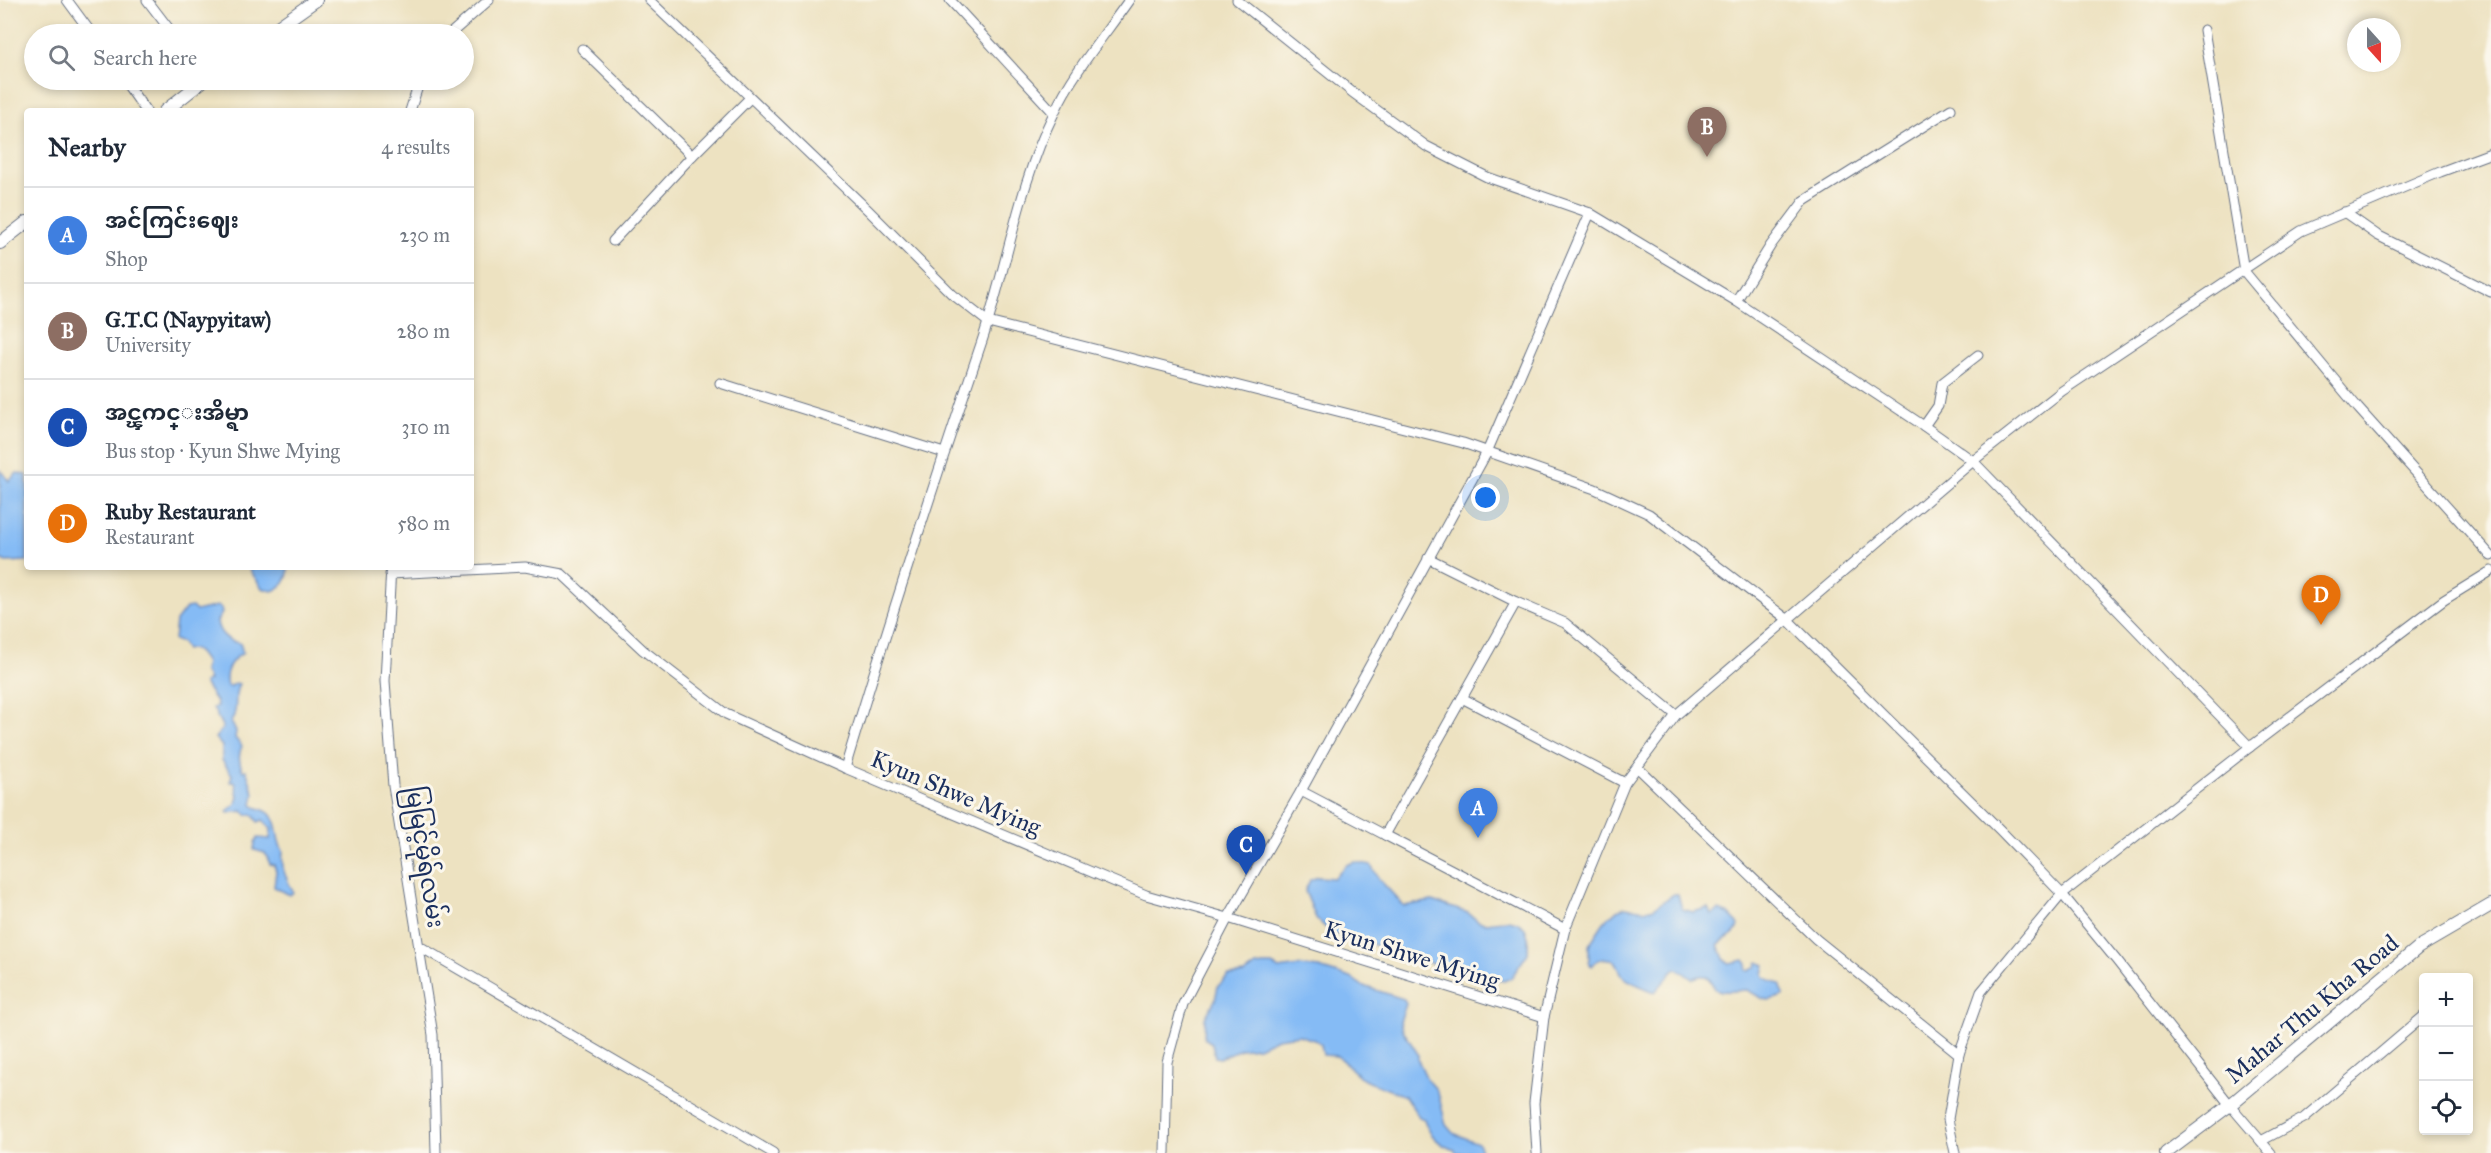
<!DOCTYPE html>
<html lang="en">
<head>
<meta charset="utf-8">
<style>
	:root { --surface:#fff; --page:#f6f6f7; --text:#1f2937; --muted:#747a83; --line:#e0e1e3; --accent:#111827 }
	body { margin:0; font-family:"IM FELL Great Primer","Noto Sans Myanmar",serif; background:var(--page); color:var(--text) }
	.controls { position:absolute; right:18px; bottom:18px; display:grid; overflow:hidden; border-radius:6px; box-shadow:0 3px 9px #0003 }
	.controls button { width:54px; height:54px; display:grid; place-items:center; padding:0; border:0; border-bottom:2px solid var(--line); background:var(--surface); color:var(--text); font:30px sans-serif }
	.compass { position:absolute; left:2347px; top:18px; width:54px; height:54px; border-radius:50%; background:var(--surface); box-shadow:0 3px 9px #0003; rotate:159deg }
	.you { position:absolute; left:1486px; top:498px; width:21px; height:21px; margin:-15px; border:4px solid #fff; border-radius:50%; background:#1a73e8; box-shadow:0 0 0 9px #1a73e833 }
	.badge { display:grid; place-items:center; width:39px; height:39px; border-radius:50%; background:var(--accent); color:#fff; font-size:20px; font-weight:700 }
	.pin { position:absolute; translate:-50% -50px; filter:drop-shadow(0 2px 3px #0008) }
	.pin::after { content:''; position:absolute; top:32px; width:21px; height:18px; background:inherit; clip-path:polygon(0 0,100% 0,50% 100%) }
	.list { margin:0; padding:0; list-style:none }
	h2 { display:flex; justify-content:space-between; align-items:center; height:78px; margin:0; padding:0 24px; font-size:26px }
	h2 small { font-size:20px; font-weight:400; color:var(--muted) }
	.list li { display:grid; grid-template-columns:39px 1fr auto; gap:18px; align-items:center; box-sizing:border-box; height:96px; padding:0 24px; border-top:2px solid var(--line) }
	.list b { display:block; font-size:22px; white-space:nowrap }
	.list p { margin:0; font-size:20px; white-space:nowrap; color:var(--muted) }
	.list em { font-size:20px; font-style:normal; color:var(--muted) }
	.icon { flex:none; width:33px; height:33px; fill:none; stroke:currentColor; stroke-width:2; stroke-linecap:round; stroke-linejoin:round }
	.map { position:relative; flex:none; width:2491px; height:1153px; overflow:hidden }
	.search { position:absolute; background:var(--surface); box-shadow:0 3px 9px #0003; left:24px; top:24px; width:450px; height:66px; display:flex; align-items:center; gap:15px; box-sizing:border-box; padding:0 21px; border-radius:33px; color:var(--muted); font-size:22px }
	.panel { position:absolute; background:var(--surface); box-shadow:0 3px 9px #0003; left:24px; top:108px; width:450px; height:462px; border-radius:6px }
	.map>svg:first-child { display:block }
</style>
</head>
<body>
<div class="map">
<svg width="2491" height="1153" viewBox="0 0 2491 1153">
	<rect width="100%" height="100%" fill="#fbf7ec"/>
	<filter id="ink" filterUnits="userSpaceOnUse"><feTurbulence type="fractalNoise" baseFrequency=".0167" numOctaves="2"/><feDisplacementMap in="SourceGraphic" scale="12" xChannelSelector="R" yChannelSelector="G"/><feConvolveMatrix kernelMatrix="1 2 1 2 8 2 1 2 1" color-interpolation-filters="sRGB"/></filter>
	<filter id="wash" filterUnits="userSpaceOnUse"><feTurbulence type="fractalNoise" baseFrequency=".008" numOctaves="4" result="noise"/><feDisplacementMap in="SourceGraphic" scale="24" xChannelSelector="R" yChannelSelector="G"/><feGaussianBlur stdDeviation="1.35" result="paint"/><feColorMatrix in="noise" values="0 0 0 0 0 0 0 0 0 0 0 0 0 0 0 0 0 1.4 0 .05"/><feComposite in="paint" operator="in"/></filter>
	<g filter="url(#wash)">
		<rect width="100%" height="100%" fill="#ede2c1"/>
		<g fill="#85bbf5" stroke="#5075aa" stroke-width="1.5">
			<polygon points="0,470 9,481 17,473 27,475 27,561 6,562 0,559"/>
			<path d="M248 567H288C289 579 283 587 272 591L262 588Z"/>
			<path d="M217 606 221 608 222 613 217 621C218 633 228 642 240 643L243 653C231 659 223 672 227 686H231L236 683 239 684C232 697 240 706 231 722L236 731 235 738 242 746C238 754 239 763 243 771L246 770 254 793 252 805C257 809 265 809 270 814 280 825 275 839 283 851 281 871 285 874 293 892L290 895 274 887 276 871 274 865 270 864 265 853 254 850 255 842 258 838 270 839 271 829 263 820 258 822 253 815H247L243 811 228 813 227 811 236 804 238 796 235 782H230L232 775 222 760V746L215 738 223 728 213 708 217 706 216 702 204 683 209 680 204 671 206 663C201 655 196 646 186 650L182 643 174 640 176 621 186 608 192 607 196 611Z"/>
			<polygon points="1355,862 1371,865 1379,879 1404,906 1432,901 1468,913 1478,921 1487,923 1508,920 1517,922 1525,928 1528,937 1528,953 1511,978 1504,981 1460,973 1386,948 1331,933 1316,918 1305,891 1310,880 1318,877 1334,878 1346,865"/>
			<path d="M1674 894H1678L1682 909 1693 912 1708 908 1711 915 1719 910 1729 914 1738 923C1738 936 1726 936 1718 945L1725 961 1730 963 1744 960 1747 964 1746 970 1749 971 1756 967 1758 962 1765 965 1763 974 1765 978 1780 984 1784 995C1764 1005 1762 997 1747 990 1739 990 1730 992 1722 991 1706 989 1716 968 1692 979L1678 969 1674 970 1655 992C1649 990 1628 981 1624 977 1620 973 1618 965 1614 960 1605 957 1597 958 1592 966L1589 965V945L1604 922 1617 910 1625 907 1647 910 1654 908Z"/>
			<path d="M1263 965H1272L1279 969 1299 966 1319 968 1351 978 1363 986 1404 999 1406 1004 1400 1021 1402 1029 1418 1054V1060L1427 1079 1435 1088 1439 1096 1446 1125 1453 1133 1478 1143 1482 1153H1456L1455 1150C1440 1146 1428 1134 1424 1119L1419 1117 1405 1096 1364 1080 1337 1056 1323 1055 1321 1044 1317 1041 1299 1035 1277 1038 1258 1047 1240 1049 1220 1058 1215 1057 1212 1043 1204 1038 1205 1018 1215 1000 1218 986 1228 976 1245 974 1256 966Z"/>
		</g>
	</g>
	<g filter="url(#ink)">
		<g fill="none" stroke-linecap="round" stroke-linejoin="round">
			<g stroke="#646e81" stroke-width="11">
				<g id="minor">
					<polyline points="67,0 92,34"/>
					<polyline points="147,0 173,34"/>
					<polyline points="649,0 868,210 952,294 988,322 1463,443 1595,489 1649,514 1787,619 2000,830 2062,894 2117,961 2230,1105 2271,1153"/>
					<polyline points="950,0 1054,113"/>
					<polyline points="1237,0 1352,92 1426,146 1487,177 1590,213 1736,301 1924,426 1973,461 2250,747"/>
					<polyline points="2204,30 2244,271 2358,408 2491,556"/>
					<polyline points="450,34 489,0"/>
					<polyline points="582,49 692,156"/>
					<polyline points="124,80 146,111"/>
					<polyline points="410,111 420,80"/>
					<polyline points="2344,212 2377,235 2491,292"/>
					<polyline points="613,241 692,156 750,98"/>
					<polyline points="1736,301 1771,245 1804,201 1951,109"/>
					<polyline points="720,383 944,453"/>
					<polyline points="1924,426 1938,406 1942,383 1978,355"/>
					<polyline points="1428,558 1516,602 1565,623 1676,715"/>
					<polyline points="391,567 385,681 393,786 433,1035 436,1153"/>
					<polyline points="390,574 525,567 562,574 643,650 726,714 845,768 1146,895 1228,918 1544,1017"/>
					<polyline points="1462,698 1625,783"/>
					<path d="M845 768C888 625 934 483 982 341 1007 266 1019 184 1054 113 1073 72 1104 36 1129 0"/>
					<polyline points="1638,768 1816,939 1959,1054"/>
					<polyline points="1301,791 1385,835 1516,602"/>
					<polyline points="1385,835 1565,929"/>
					<polyline points="419,946 773,1153"/>
					<polyline points="2261,1141 2304,1118 2424,1016"/>
					<polyline points="1165,1153 1167,1062 1183,1004 1228,918 1301,791 1487,452 1590,213"/>
					<polyline points="1537,1153 1534,1103 1544,1017 1565,929 1625,783 1676,715 1973,461 2062,391 2301,231 2440,172 2491,153"/>
					<polyline points="1955,1153 1948,1119 1959,1054 1981,992 2062,894 2250,747 2444,600 2491,571"/>
				</g>
			</g>
			<g stroke="#646e81" stroke-width="14">
				<g id="major">
					<polyline points="268,34 316,0"/>
					<polyline points="165,111 204,80"/>
					<polyline points="0,243 27,222"/>
					<polyline points="2166,1153 2230,1105 2419,947 2491,905"/>
				</g>
			</g>
			<use href="#minor" stroke="#fff" stroke-width="9"/>
			<use href="#major" stroke="#fff" stroke-width="12"/>
		</g>
	</g>
	<g text-anchor="middle" stroke-width="6" stroke-linejoin="round" paint-order="stroke">
		<g font-size="24" fill="#1b2f5e" stroke="#fbf7ec">
			<text transform="translate(956 793) rotate(23)" y="8">Kyun Shwe Mying</text>
			<text transform="translate(425 857) rotate(81)" y="8">မြမြင့်မိုရ်လမ်း</text>
			<text transform="translate(1412 955) rotate(17)" y="8">Kyun Shwe Mying</text>
			<text transform="translate(2312 1009) rotate(-40)" y="8">Mahar Thu Kha Road</text>
		</g>
	</g>
</svg>
<div class="controls">
<button>+</button>
<button>−</button>
<button><svg class="icon" aria-label="locate" viewBox="0 0 24 24"><circle cx="12" cy="12" r="6"/><path d="M12 2v4M12 18v4M2 12h4M18 12h4"/></svg></button>
</div>
<svg class="compass" viewBox="-18 -18 36 36"><path d="M0-13l5 13h-10z" fill="#e53935"/><path d="M0 13l5-13h-10z" fill="#747a83"/></svg>
<div class="you"></div>
<div class="pin badge" style="left:1478px;top:838px;background:#3f7fe0">A</div>
<div class="pin badge" style="left:1707px;top:157px;background:#8d6e63">B</div>
<div class="pin badge" style="left:1246px;top:875px;background:#1a4fb4">C</div>
<div class="pin badge" style="left:2321px;top:625px;background:#e8710a">D</div>
<div class="search"><svg class="icon" aria-label="search" viewBox="0 0 24 24"><circle cx="10" cy="10" r="6"/><path d="M15 15l6 6"/></svg>Search here</div>
<section class="panel">
<h2>Nearby<small>4 results</small></h2>
<ul class="list">
<li><span class="badge" style="background:#3f7fe0">A</span><div><b>အင်ကြင်းဈေး</b><p>Shop</p></div><em>230 m</em></li>
<li><span class="badge" style="background:#8d6e63">B</span><div><b>G.T.C (Naypyitaw)</b><p>University</p></div><em>280 m</em></li>
<li><span class="badge" style="background:#1a4fb4">C</span><div><b>အင္ၾကင္းအိမ္ရာ</b><p>Bus stop · Kyun Shwe Mying</p></div><em>310 m</em></li>
<li><span class="badge" style="background:#e8710a">D</span><div><b>Ruby Restaurant</b><p>Restaurant</p></div><em>580 m</em></li>
</ul>
</section>
</div>
</body>
</html>
